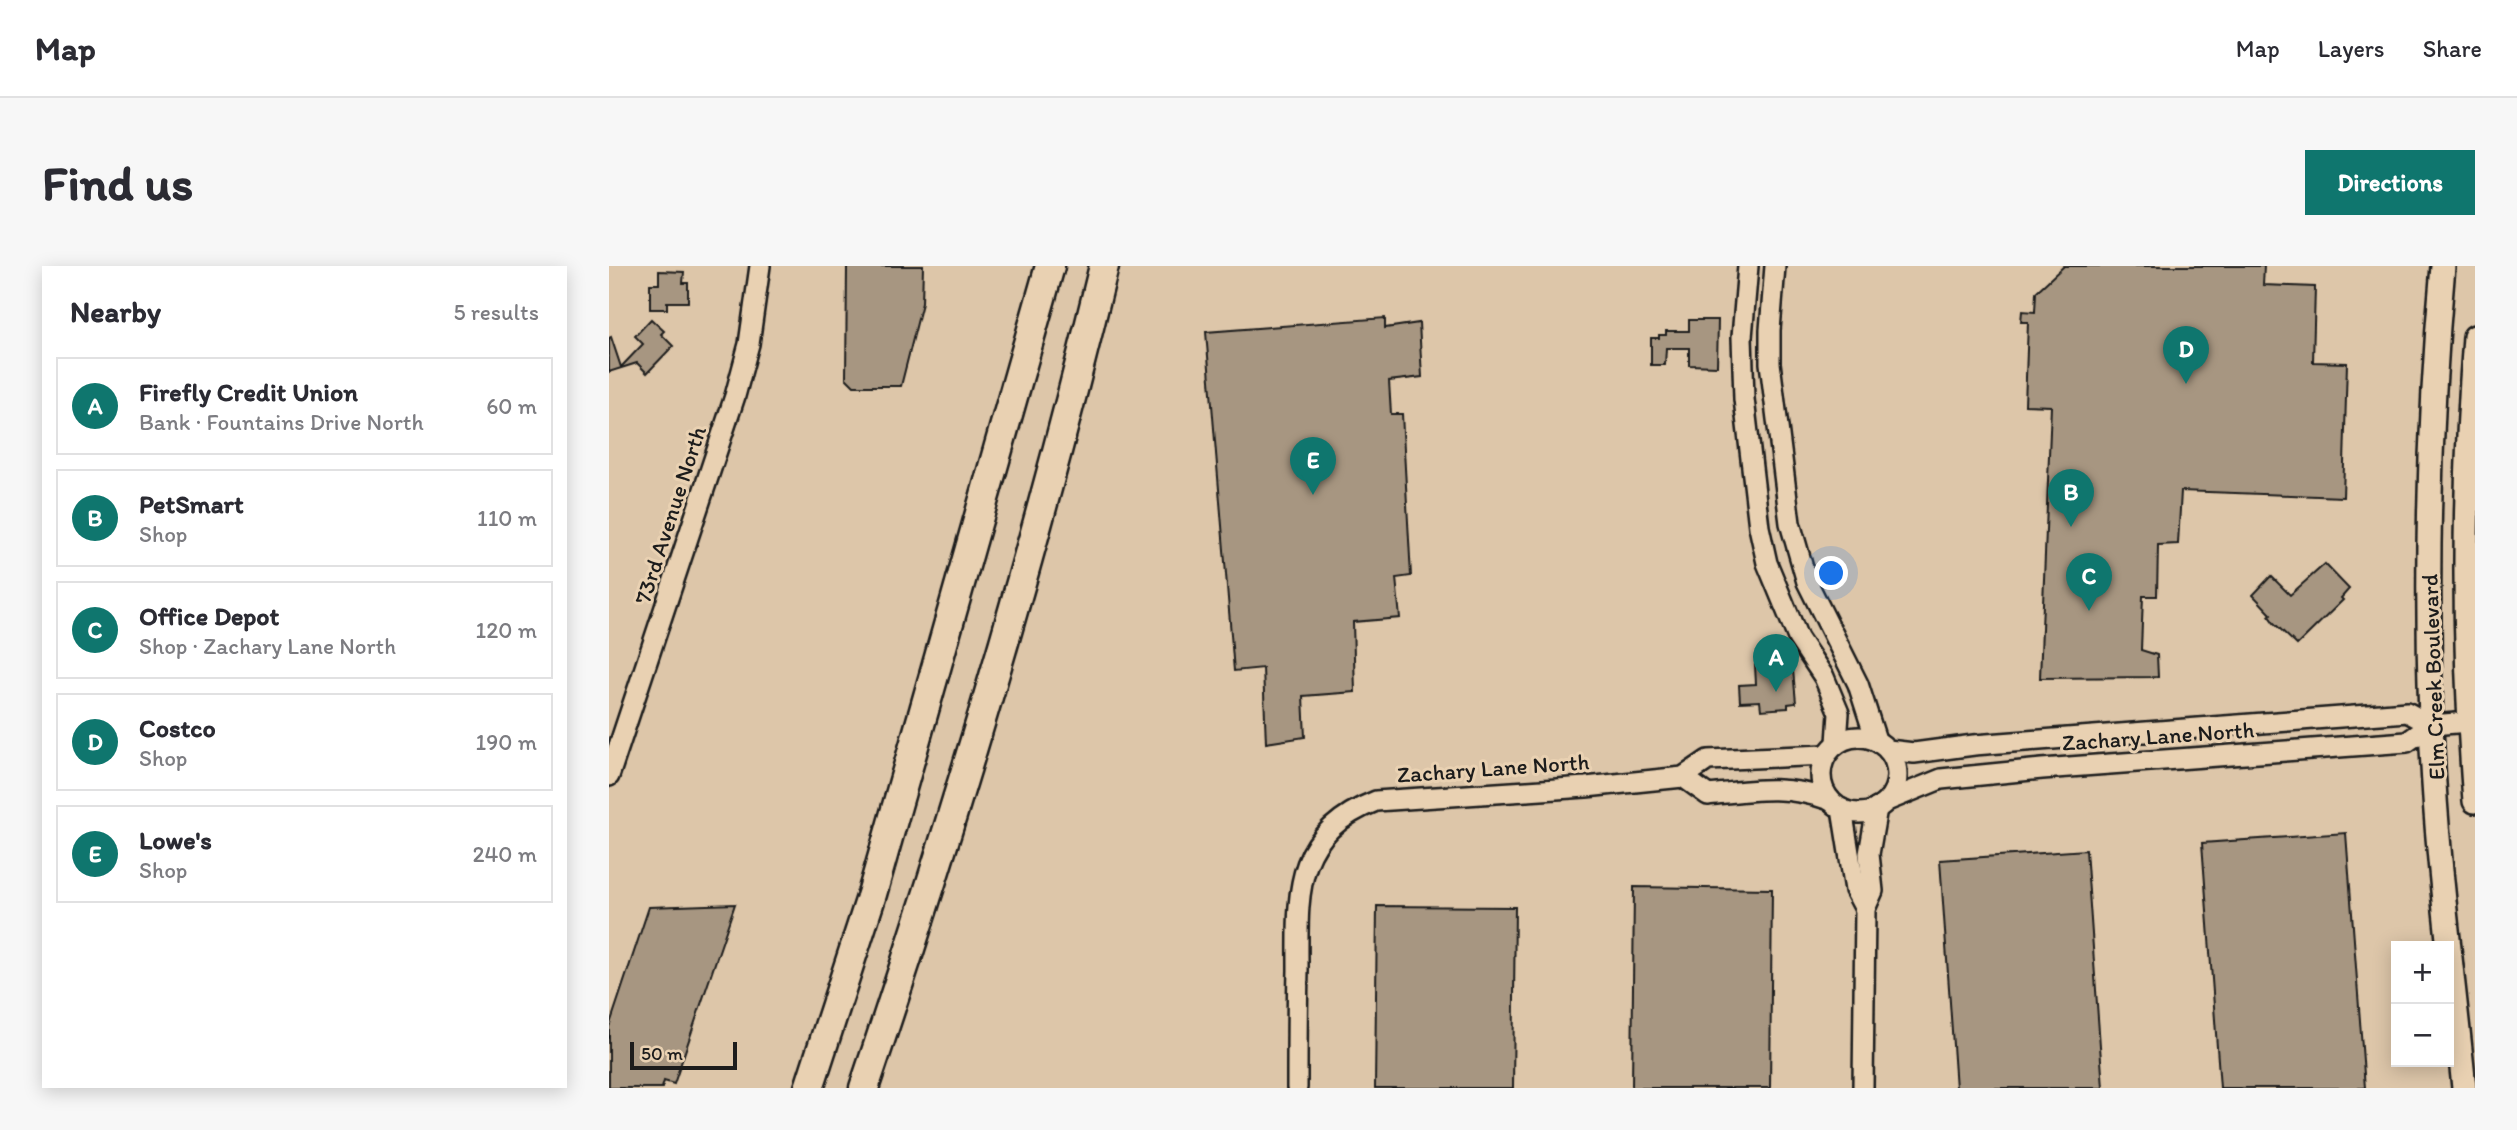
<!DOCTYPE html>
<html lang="en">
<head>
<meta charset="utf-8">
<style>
	:root { --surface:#fff; --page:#f7f7f7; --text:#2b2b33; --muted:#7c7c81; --line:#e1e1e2; --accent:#0f766e }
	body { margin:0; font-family:Itim,sans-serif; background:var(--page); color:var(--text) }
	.controls { position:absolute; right:21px; bottom:21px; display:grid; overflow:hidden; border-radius:0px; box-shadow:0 4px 18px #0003 }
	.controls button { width:63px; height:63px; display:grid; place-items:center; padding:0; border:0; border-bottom:2px solid var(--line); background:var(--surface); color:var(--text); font:35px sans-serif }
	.scale { position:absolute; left:21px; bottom:18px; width:107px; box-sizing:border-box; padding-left:7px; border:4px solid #1c1c1c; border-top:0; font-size:19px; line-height:24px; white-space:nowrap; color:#1c1c1c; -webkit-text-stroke:5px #e9d1b2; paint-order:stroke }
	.you { position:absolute; left:1223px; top:308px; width:24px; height:24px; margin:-18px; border:5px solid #fff; border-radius:50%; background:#1a73e8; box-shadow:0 0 0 10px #1a73e833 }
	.badge { display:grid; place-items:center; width:46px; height:46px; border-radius:50%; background:var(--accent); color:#fff; font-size:23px; font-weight:700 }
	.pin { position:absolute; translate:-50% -58px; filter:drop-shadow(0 2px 4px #0008) }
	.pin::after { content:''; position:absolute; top:37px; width:24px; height:21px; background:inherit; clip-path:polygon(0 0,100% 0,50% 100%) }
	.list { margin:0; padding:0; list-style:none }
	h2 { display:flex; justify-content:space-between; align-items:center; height:91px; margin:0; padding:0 28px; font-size:30px }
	h2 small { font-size:23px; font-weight:400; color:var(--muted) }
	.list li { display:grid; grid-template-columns:46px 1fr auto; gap:21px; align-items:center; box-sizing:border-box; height:98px; margin:0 14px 14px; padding:0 14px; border:2px solid var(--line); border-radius:0px }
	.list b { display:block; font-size:26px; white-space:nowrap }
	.list p { margin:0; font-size:23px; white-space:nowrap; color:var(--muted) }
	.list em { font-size:23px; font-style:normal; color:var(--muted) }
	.map { position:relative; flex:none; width:1866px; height:822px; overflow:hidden; border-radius:0px }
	header { display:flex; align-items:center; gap:42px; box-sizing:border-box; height:98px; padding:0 35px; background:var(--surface); border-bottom:2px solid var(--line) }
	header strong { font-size:33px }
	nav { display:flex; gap:38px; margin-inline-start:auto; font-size:24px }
	.intro { display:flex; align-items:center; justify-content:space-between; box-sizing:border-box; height:168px; padding:0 42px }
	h1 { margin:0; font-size:49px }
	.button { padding:18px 32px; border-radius:0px; background:var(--accent); color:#fff; font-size:24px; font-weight:700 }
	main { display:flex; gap:42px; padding:0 42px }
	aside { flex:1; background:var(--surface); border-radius:0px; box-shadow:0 4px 18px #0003 }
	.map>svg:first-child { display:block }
</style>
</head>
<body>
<header>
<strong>Map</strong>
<nav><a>Map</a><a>Layers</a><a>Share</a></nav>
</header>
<div class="intro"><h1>Find us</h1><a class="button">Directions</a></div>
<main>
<aside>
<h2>Nearby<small>5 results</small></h2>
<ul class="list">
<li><span class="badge">A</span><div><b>Firefly Credit Union</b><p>Bank · Fountains Drive North</p></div><em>60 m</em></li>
<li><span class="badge">B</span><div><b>PetSmart</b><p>Shop</p></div><em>110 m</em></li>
<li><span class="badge">C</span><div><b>Office Depot</b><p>Shop · Zachary Lane North</p></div><em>120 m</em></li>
<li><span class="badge">D</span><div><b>Costco</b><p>Shop</p></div><em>190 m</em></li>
<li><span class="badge">E</span><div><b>Lowe's</b><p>Shop</p></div><em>240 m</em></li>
</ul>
</aside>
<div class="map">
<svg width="1866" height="822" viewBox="0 0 1866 822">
	<rect width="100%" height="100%" fill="#ddc6a9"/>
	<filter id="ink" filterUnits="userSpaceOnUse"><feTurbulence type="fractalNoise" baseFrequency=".0143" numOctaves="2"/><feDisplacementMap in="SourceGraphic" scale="14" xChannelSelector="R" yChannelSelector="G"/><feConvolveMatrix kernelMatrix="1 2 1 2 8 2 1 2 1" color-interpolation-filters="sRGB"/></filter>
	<g filter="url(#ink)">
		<g fill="#a79681" stroke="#1c1c1c" stroke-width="2">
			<polygon points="238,0 314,0 313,37 292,120 245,120 237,112"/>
			<polygon points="1455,0 1655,0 1654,19 1706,21 1704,96 1738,97 1734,231 1572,225 1569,278 1549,279 1548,330 1534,330 1532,384 1548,389 1549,411 1431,412 1442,140 1416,139 1419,56 1412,56 1413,45 1426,46 1427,26"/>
			<polygon points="50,5 75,6 74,17 79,17 79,36 58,36 58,43 41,43 41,18 50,18"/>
			<polygon points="776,52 776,62 810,57 813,111 780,115 782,148 793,148 802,310 787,312 791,352 744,356 746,426 694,430 696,471 657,477 654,402 625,405 597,66"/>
			<polygon points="42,53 55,65 52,68 64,80 38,107 28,97 0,106 0,72 2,71 12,101 34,78 26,70"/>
			<polygon points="1080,54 1109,54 1108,100 1080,99 1080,82 1057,82 1056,99 1042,99 1042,72 1050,72 1050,69 1057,69 1057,65 1080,65"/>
			<polygon points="1716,298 1740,323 1732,332 1734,334 1688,379 1665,357 1660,350 1662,348 1644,329 1662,310 1681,329"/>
			<polygon points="1179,396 1180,404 1184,404 1187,437 1179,438 1179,442 1152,444 1151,435 1131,436 1130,419 1147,418 1146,399"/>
			<polygon points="1737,567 1756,822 1611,822 1593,577"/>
			<polygon points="1477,584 1494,822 1347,822 1331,594"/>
			<polygon points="1025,621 1163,623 1161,822 1023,822"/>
			<polygon points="126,638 65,818 55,815 53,822 0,822 0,761 40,641"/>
			<polygon points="768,640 906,641 904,822 766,822"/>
		</g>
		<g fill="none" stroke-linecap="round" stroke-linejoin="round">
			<g stroke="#1c1c1c" stroke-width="24">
				<g id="minor">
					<polyline points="1139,0 1133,71 1135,133 1150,261 1158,297 1189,372 1215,411 1230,447 1228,477"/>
					<polyline points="1166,0 1161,64 1161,97 1181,257 1198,316 1249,418 1267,474"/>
					<circle cx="1250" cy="509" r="38"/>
					<polyline points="1279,484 1305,487 1365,479 1798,446 1822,459"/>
					<polyline points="0,510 126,130 140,78 151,0"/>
					<path d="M1074 511 1099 529C1144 524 1178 518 1221 534"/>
					<polyline points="1278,535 1332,513 1433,503 1798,476 1822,459 1860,456"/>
					<polyline points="1233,543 1246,624 1256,643"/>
					<path d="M688 822C688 783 688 743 689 704 689 628 683 568 767 535L977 521 1074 511 1099 494 1217 489"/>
					<polyline points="1254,822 1256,643 1264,625 1260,588 1268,542"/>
				</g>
			</g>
			<g stroke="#1c1c1c" stroke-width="28">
				<g id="major">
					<path d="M1834 0C1820 152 1817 305 1822 457 1826 579 1843 701 1855 822"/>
					<path d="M1866 71C1854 225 1854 381 1866 535"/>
				</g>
			</g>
			<g stroke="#1c1c1c" stroke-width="33">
				<g id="highway">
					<polyline points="200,822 263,628 441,0"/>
					<path d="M255 822C346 552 428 278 495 0"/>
				</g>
			</g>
			<use href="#minor" stroke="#e9d1b2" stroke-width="19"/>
			<use href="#major" stroke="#e9d1b2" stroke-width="23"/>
			<use href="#highway" stroke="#e9d1b2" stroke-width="28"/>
		</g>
	</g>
	<g text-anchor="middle" stroke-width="6" stroke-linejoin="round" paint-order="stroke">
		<g font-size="23" fill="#1c1c1c" stroke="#e9d1b2">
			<text transform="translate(61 249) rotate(-72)" y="8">73rd Avenue North</text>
			<text transform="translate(1824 411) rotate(-92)" y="8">Elm Creek Boulevard</text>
			<text transform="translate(1549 470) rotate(-4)" y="8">Zachary Lane North</text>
			<text transform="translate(884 502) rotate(-4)" y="8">Zachary Lane North</text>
		</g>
	</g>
</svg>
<div class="controls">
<button>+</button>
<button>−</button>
</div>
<div class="scale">50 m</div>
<div class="you"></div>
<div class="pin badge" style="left:1167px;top:426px">A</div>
<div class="pin badge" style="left:1462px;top:261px">B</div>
<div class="pin badge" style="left:1480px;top:345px">C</div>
<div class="pin badge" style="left:1577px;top:118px">D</div>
<div class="pin badge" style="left:704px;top:229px">E</div>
</div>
</main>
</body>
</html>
